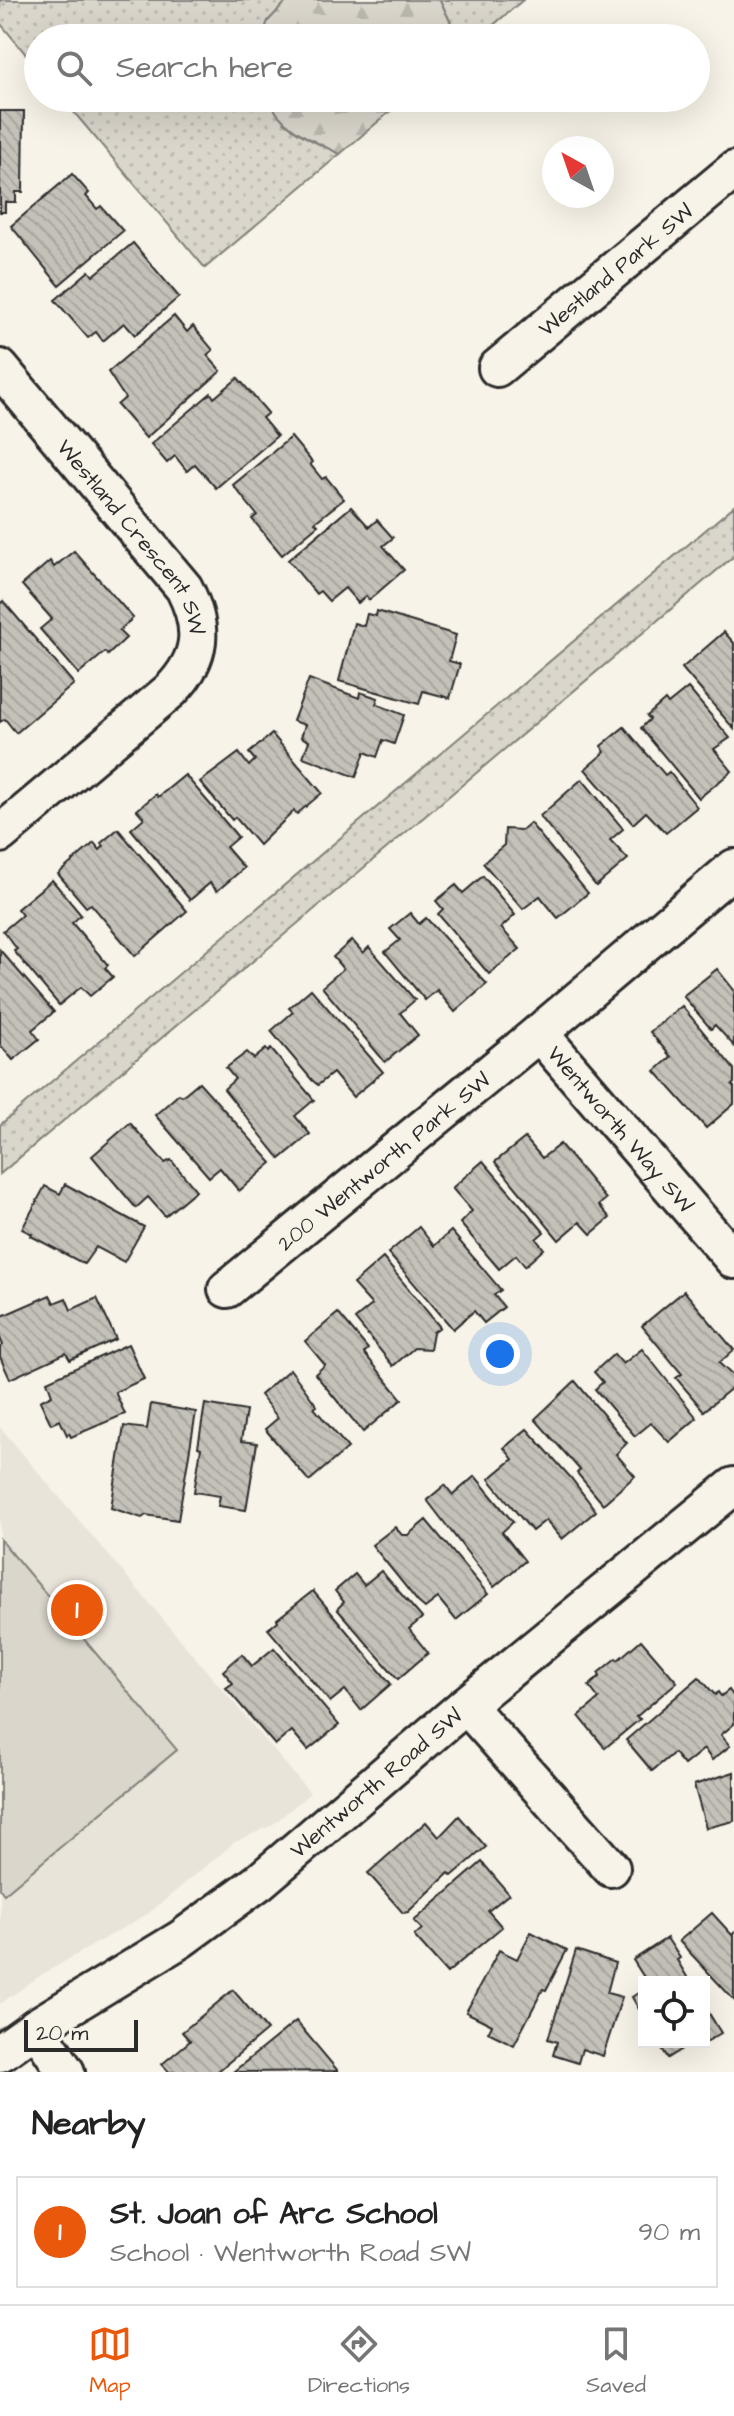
<!DOCTYPE html>
<html lang="en">
<head>
<meta charset="utf-8">
<style>
	:root { --surface:#fff; --page:#f6f6f6; --text:#222; --muted:#767676; --line:#e0e0e0; --accent:#ea580c }
	body { margin:0; font-family:"Architects Daughter",sans-serif; background:var(--page); color:var(--text) }
	.controls { position:absolute; right:24px; bottom:24px; display:grid; overflow:hidden; border-radius:0px; box-shadow:0 8px 32px #0002 }
	.controls button { width:72px; height:72px; display:grid; place-items:center; padding:0; border:0; border-bottom:2px solid var(--line); background:var(--surface); color:var(--text); font:40px sans-serif }
	.compass { position:absolute; left:542px; top:136px; width:72px; height:72px; border-radius:50%; background:var(--surface); box-shadow:0 8px 32px #0002; rotate:320deg }
	.scale { position:absolute; left:24px; bottom:20px; width:114px; box-sizing:border-box; padding-left:8px; border:4px solid #2b2b2b; border-top:0; font-size:22px; line-height:28px; white-space:nowrap; color:#2b2b2b; -webkit-text-stroke:6px #f7f3e8; paint-order:stroke }
	.you { position:absolute; left:500px; top:1354px; width:28px; height:28px; margin:-20px; border:6px solid #fff; border-radius:50%; background:#1a73e8; box-shadow:0 0 0 12px #1a73e833 }
	.badge { display:grid; place-items:center; width:52px; height:52px; border-radius:50%; background:var(--accent); color:#fff; font-size:26px; font-weight:700 }
	.pin { position:absolute; translate:-50% -50%; border:4px solid #fff; box-shadow:0 2px 8px #0006 }
	.list { margin:0; padding:0; list-style:none }
	h2 { display:flex; justify-content:space-between; align-items:center; height:104px; margin:0; padding:0 32px; font-size:34px }
	h2 small { font-size:26px; font-weight:400; color:var(--muted) }
	.list li { display:grid; grid-template-columns:52px 1fr auto; gap:24px; align-items:center; box-sizing:border-box; height:112px; margin:0 16px 16px; padding:0 16px; border:2px solid var(--line); border-radius:0px }
	.list b { display:block; font-size:30px; white-space:nowrap }
	.list p { margin:0; font-size:26px; white-space:nowrap; color:var(--muted) }
	.list em { font-size:26px; font-style:normal; color:var(--muted) }
	.icon { flex:none; width:44px; height:44px; fill:none; stroke:currentColor; stroke-width:2; stroke-linecap:round; stroke-linejoin:round }
	.map { position:relative; flex:none; width:734px; height:2072px; overflow:hidden }
	.search { position:absolute; background:var(--surface); box-shadow:0 8px 32px #0002; left:24px; right:24px; top:24px; height:88px; display:flex; align-items:center; gap:20px; box-sizing:border-box; padding:0 28px; border-radius:44px; color:var(--muted); font-size:30px }
	.sheet { height:232px; background:var(--surface) }
	nav { display:flex; justify-content:space-around; align-items:center; box-sizing:border-box; height:112px; border-top:2px solid var(--line); background:var(--surface); font-size:22px; color:var(--muted) }
	nav a { display:grid; justify-items:center; gap:4px }
	nav .on { color:var(--accent) }
	.map>svg:first-child { display:block }
</style>
</head>
<body>
<div class="map">
<svg width="734" height="2072" viewBox="0 0 734 2072">
	<defs>
		<pattern id="grass-dots" width="8" height="8" patternUnits="userSpaceOnUse" patternTransform="scale(2)"><rect width="8" height="8" fill="#dad6cc"/><path d="M2 2h.1M6 6h.1" fill="none" stroke="#bbb8af" stroke-width="1.8" stroke-linecap="round"/></pattern>
		<pattern id="forest-firs" width="22" height="20" patternUnits="userSpaceOnUse" patternTransform="scale(2)"><rect width="22" height="20" fill="#dad6cc"/><path d="M5 1l3.5 6h-7zM16 11l3.5 6h-7z" fill="#bbb8af"/></pattern>
		<pattern id="building-back-hatch" width="6" height="6" patternUnits="userSpaceOnUse" patternTransform="scale(2)"><rect width="6" height="6" fill="#c4c1b9"/><path d="M-1 5l2 2M0 0l6 6M5-1l2 2" fill="none" stroke="#a9a69f"/></pattern>
	</defs>
	<rect width="100%" height="100%" fill="#f7f3e8"/>
	<filter id="ink" filterUnits="userSpaceOnUse"><feTurbulence type="fractalNoise" baseFrequency=".0125" numOctaves="2"/><feDisplacementMap in="SourceGraphic" scale="16" xChannelSelector="R" yChannelSelector="G"/><feConvolveMatrix kernelMatrix="1 2 1 2 8 2 1 2 1" color-interpolation-filters="sRGB"/></filter>
	<g filter="url(#ink)">
		<polygon fill="#e8e4da" points="0,1427 310,1793 272,1825 235,1842 149,1913 41,1975 0,2004"/>
		<g fill="url(#grass-dots)" stroke="#82807c" stroke-width="2">
			<polygon points="0,0 288,0 268,21 262,38 38,38 38,69 0,23"/>
			<polygon points="440,0 523,0 478,38 458,38"/>
			<path d="M62 98H269C279 128 313 141 340 154L205 268Z"/>
			<polygon points="734,506 734,556 0,1174 0,1125"/>
		</g>
		<g fill="url(#forest-firs)" stroke="#82807c" stroke-width="2">
			<polygon points="288,0 440,0 458,38 262,38 268,21"/>
			<path d="M269 98H406L340 154C314 141 279 128 269 98Z"/>
		</g>
		<polygon fill="#dad6cc" stroke="#82807c" stroke-width="2" points="0,1539 177,1750 4,1894 0,1889"/>
		<g fill="url(#building-back-hatch)" stroke="#2b2b2b" stroke-width="2">
			<polygon points="0,111 24,111 23,192 16,192 16,202 5,202 5,212 0,212"/>
			<polygon points="72,174 89,193 86,196 97,209 101,206 123,231 59,285 11,226"/>
			<polygon points="133,243 179,297 135,335 124,323 103,341 96,332 88,338 55,300 89,271 93,276"/>
			<polygon points="174,316 187,332 193,326 213,350 207,355 221,371 146,438 117,405 125,398 108,372"/>
			<polygon points="238,378 268,413 262,418 277,436 216,488 195,464 187,471 175,456 167,463 151,444 211,393 214,398"/>
			<polygon points="291,437 312,462 310,464 322,479 326,477 344,499 315,522 318,525 282,555 252,519 257,515 233,485"/>
			<polygon points="351,507 369,527 377,520 393,538 383,546 404,570 369,600 366,596 358,603 345,588 329,601 320,591 316,594 288,560"/>
			<polygon points="74,551 133,618 119,631 126,638 108,655 105,652 79,674 40,629 52,619 22,585 50,561 54,567"/>
			<polygon points="3,601 74,684 16,733 5,719 0,722 0,604"/>
			<polygon points="377,611 456,635 449,661 460,664 450,698 423,691 419,704 339,681 354,623 364,626 367,614 376,616"/>
			<polygon points="724,632 734,643 734,729 682,668"/>
			<polygon points="309,679 359,698 360,692 378,698 376,704 404,715 394,744 383,740 377,757 365,752 356,777 303,757 309,741 301,737 305,725 293,721"/>
			<polygon points="688,688 730,738 714,749 732,771 699,798 641,728 650,719 647,716 665,700 668,704"/>
			<polygon points="624,727 665,775 669,772 697,807 666,833 646,812 633,824 585,769 605,752 601,746"/>
			<polygon points="272,734 322,793 297,814 294,811 259,845 235,817 232,820 200,782 239,753 249,766 255,760 249,753"/>
			<polygon points="185,775 238,837 226,847 244,868 217,891 210,883 190,900 131,829 144,818 137,810 156,794 158,797"/>
			<polygon points="582,779 620,825 623,829 610,840 628,859 596,886 540,816"/>
			<polygon points="530,823 588,893 558,918 540,896 523,909 483,863 504,845 505,829 522,830"/>
			<polygon points="118,829 187,911 135,956 91,904 86,907 58,874 94,843 100,850 104,846 101,843"/>
			<polygon points="483,876 515,915 501,928 520,949 489,974 438,914 443,909 436,901 456,885 463,893"/>
			<polygon points="52,880 81,915 72,923 108,965 105,968 113,977 90,996 81,987 59,1005 14,951 17,949 3,931 22,915 17,909"/>
			<polygon points="410,913 419,924 426,918 487,984 455,1012 437,990 425,1000 385,952 400,940 390,929"/>
			<polygon points="352,940 363,953 369,947 415,1000 400,1013 418,1035 385,1062 322,987 343,969 333,957"/>
			<polygon points="0,950 54,1012 32,1030 39,1039 13,1060 0,1045"/>
			<polygon points="717,969 734,990 734,1046 715,1025 711,1029 683,996"/>
			<polygon points="311,989 383,1072 353,1097 333,1073 318,1085 312,1080 271,1031 293,1012 289,1008"/>
			<polygon points="682,1006 734,1069 734,1083 732,1085 734,1087 734,1104 706,1128 655,1071 671,1057 650,1032"/>
			<polygon points="266,1049 268,1052 271,1049 314,1100 295,1116 310,1134 280,1159 224,1089 235,1079 226,1068 247,1052 254,1059"/>
			<polygon points="199,1082 272,1163 239,1191 220,1168 209,1177 155,1115 179,1094 182,1096"/>
			<polygon points="130,1123 165,1163 171,1160 196,1190 165,1216 148,1197 136,1208 92,1156"/>
			<polygon points="525,1138 542,1158 560,1144 606,1199 599,1205 610,1218 591,1234 580,1222 559,1240 495,1162"/>
			<polygon points="483,1161 544,1232 536,1239 544,1249 525,1266 516,1255 499,1269 460,1223 472,1211 452,1188"/>
			<polygon points="65,1184 144,1227 124,1262 96,1247 84,1264 31,1236 32,1234 22,1229 45,1186 60,1194"/>
			<polygon points="419,1227 434,1246 451,1231 501,1290 494,1295 504,1307 484,1323 474,1311 453,1329 388,1253"/>
			<polygon points="383,1258 440,1327 433,1332 430,1349 414,1348 393,1366 355,1319 372,1305 353,1284"/>
			<polygon points="684,1291 734,1350 719,1363 734,1377 734,1386 704,1411 676,1378 682,1374 642,1326"/>
			<polygon points="50,1295 54,1303 66,1298 71,1310 97,1298 116,1339 70,1360 66,1353 10,1379 0,1357 0,1347 3,1345 0,1338 0,1317"/>
			<polygon points="338,1313 368,1349 364,1353 402,1399 363,1432 315,1374 325,1365 305,1341"/>
			<polygon points="128,1344 144,1379 115,1392 125,1414 71,1437 69,1433 67,1435 60,1420 51,1424 40,1401 52,1395 47,1381"/>
			<polygon points="642,1349 697,1418 669,1442 651,1423 635,1436 595,1389 603,1382 594,1372 614,1354 623,1364"/>
			<polygon points="290,1369 317,1406 314,1408 348,1448 309,1481 265,1429 278,1418 260,1395"/>
			<polygon points="575,1381 627,1443 616,1454 635,1476 603,1504 577,1473 580,1470 535,1419"/>
			<polygon points="151,1404 196,1412 178,1520 146,1515 142,1518 111,1508 124,1426 147,1429"/>
			<polygon points="205,1404 246,1411 241,1441 257,1443 246,1510 218,1506 220,1496 194,1492 201,1448 198,1447"/>
			<polygon points="527,1429 571,1478 596,1511 562,1539 546,1520 532,1531 489,1479 513,1459 504,1448"/>
			<polygon points="475,1476 513,1522 502,1532 525,1561 494,1587 427,1500 445,1485 453,1495"/>
			<polygon points="426,1520 488,1594 456,1620 438,1598 425,1608 418,1602 372,1545 395,1527 402,1535 408,1535"/>
			<polygon points="381,1571 422,1618 409,1629 428,1653 398,1679 337,1609 344,1602 335,1591 355,1574 364,1585"/>
			<polygon points="313,1591 391,1684 361,1710 345,1690 330,1702 268,1629 278,1621 277,1619"/>
			<polygon points="641,1640 677,1682 636,1717 640,1719 605,1748 579,1716 599,1699 589,1686 600,1676 598,1673 616,1658 618,1660"/>
			<polygon points="274,1648 339,1725 308,1750 292,1731 275,1745 226,1688 233,1683 223,1671 242,1654 252,1666"/>
			<polygon points="699,1677 715,1695 718,1692 721,1696 729,1690 734,1697 734,1724 721,1735 730,1746 712,1760 704,1749 684,1765 674,1753 652,1771 626,1740"/>
			<polygon points="734,1772 734,1821 706,1828 694,1785"/>
			<polygon points="459,1816 486,1847 452,1876 449,1873 408,1912 403,1913 368,1873 426,1822 439,1837"/>
			<polygon points="482,1862 509,1894 488,1911 502,1927 447,1973 414,1936 422,1929 414,1921"/>
			<polygon points="712,1913 732,1935 734,1933 734,2000 679,1941"/>
			<polygon points="531,1932 567,1950 546,1990 543,1989 514,2045 488,2032 492,2025 466,2012 499,1950 517,1959"/>
			<polygon points="667,1938 680,1958 677,1960 690,1982 647,1982 633,1960"/>
			<polygon points="576,1950 615,1963 607,1993 622,1997 603,2056 582,2049 578,2063 553,2055 557,2042 548,2039"/>
			<polygon points="644,1989 644,2018 632,1997"/>
			<polygon points="233,1990 267,2030 217,2072 169,2072 162,2064 190,2041 182,2032"/>
			<polygon points="704,2005 721,2033 696,2048 692,2043 668,2058 658,2042 704,2042"/>
			<polygon points="296,2021 338,2071 233,2072"/>
		</g>
		<g fill="none" stroke-linecap="round" stroke-linejoin="round">
			<g stroke="#2b2b2b" stroke-width="42">
				<g id="street">
					<path id="s1" d="M0 368 184 588C204 627 203 657 171 690L0 834"/>
					<path id="s2" d="M497 368 734 170"/>
					<path id="s3" d="M539 1033 734 1260"/>
					<path id="s4" d="M227 1289 539 1033 734 868"/>
					<polyline points="466,1705 611,1868"/>
					<polyline points="36,2027 66,2072"/>
					<path id="s5" d="M0 2053 36 2027 181 1939 259 1882 466 1705 734 1486"/>
				</g>
			</g>
			<use href="#street" stroke="#f7f3e8" stroke-width="36"/>
		</g>
	</g>
	<g text-anchor="middle" stroke-width="7" stroke-linejoin="round" paint-order="stroke">
		<g font-size="22" fill="#2b2b2b" stroke="#f7f3e8">
			<text dy="8" stroke="none"><textPath href="#s2" startOffset="154">Westland Park SW</textPath></text>
			<text dy="8" stroke="none"><textPath href="#s1" startOffset="216">Westland Crescent SW</textPath></text>
			<text dy="8" stroke="none"><textPath href="#s3" startOffset="126">Wentworth Way SW</textPath></text>
			<text dy="8" stroke="none"><textPath href="#s4" startOffset="202">200 Wentworth Park SW</textPath></text>
			<text dy="8" stroke="none"><textPath href="#s5" startOffset="464">Wentworth Road SW</textPath></text>
		</g>
	</g>
</svg>
<div class="controls">
<button><svg class="icon" aria-label="locate" viewBox="0 0 24 24"><circle cx="12" cy="12" r="6"/><path d="M12 2v4M12 18v4M2 12h4M18 12h4"/></svg></button>
</div>
<svg class="compass" viewBox="-18 -18 36 36"><path d="M0-13l5 13h-10z" fill="#e53935"/><path d="M0 13l5-13h-10z" fill="#767676"/></svg>
<div class="scale">20 m</div>
<div class="you"></div>
<div class="pin badge" style="left:77px;top:1610px">1</div>
<div class="search"><svg class="icon" aria-label="search" viewBox="0 0 24 24"><circle cx="10" cy="10" r="6"/><path d="M15 15l6 6"/></svg>Search here</div>
</div>
<section class="sheet">
<h2>Nearby<small></small></h2>
<ul class="list">
<li><span class="badge">1</span><div><b>St. Joan of Arc School</b><p>School · Wentworth Road SW</p></div><em>90 m</em></li>
</ul>
</section>
<nav>
<a class="on"><svg class="icon" aria-label="map" viewBox="0 0 24 24"><path d="M3 6l6-2 6 2 6-2v14l-6 2-6-2-6 2zM9 4v14M15 6v14"/></svg>Map</a>
<a><svg class="icon" aria-label="directions" viewBox="0 0 24 24"><path d="M12 3l9 9-9 9-9-9zM9 14v-3h6M13 9l2 2-2 2"/></svg>Directions</a>
<a><svg class="icon" aria-label="saved" viewBox="0 0 24 24"><path d="M7 4h10v16l-5-4-5 4z"/></svg>Saved</a>
</nav>
</body>
</html>
